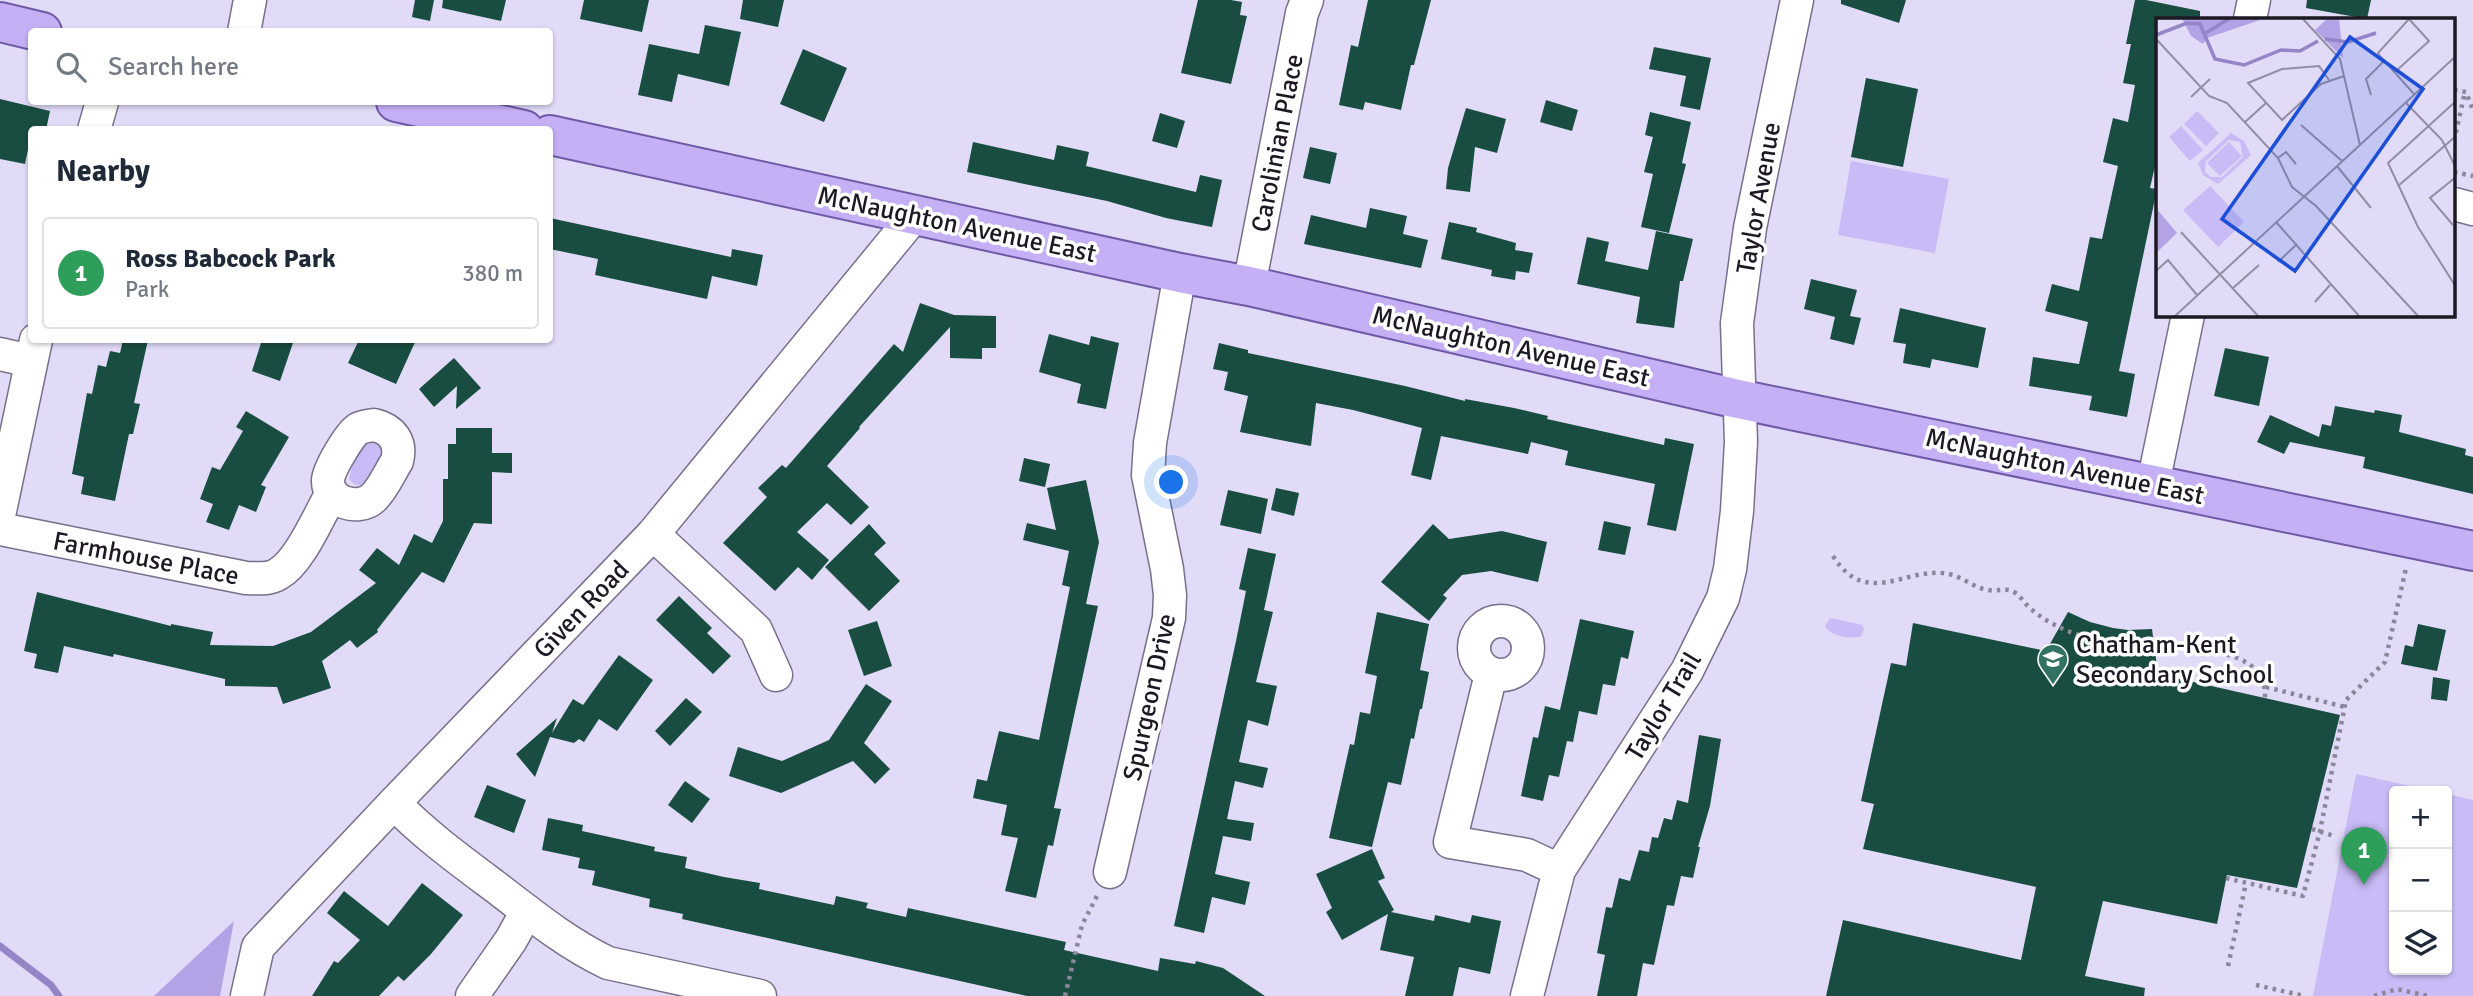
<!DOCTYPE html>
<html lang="en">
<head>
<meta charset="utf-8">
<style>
	:root { --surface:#fff; --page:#f6f6f7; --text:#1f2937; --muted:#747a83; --line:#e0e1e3; --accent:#d93025 }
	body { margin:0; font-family:Signika,sans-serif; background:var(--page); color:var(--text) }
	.controls { position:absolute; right:21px; bottom:21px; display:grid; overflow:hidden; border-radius:7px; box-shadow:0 2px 5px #0004 }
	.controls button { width:63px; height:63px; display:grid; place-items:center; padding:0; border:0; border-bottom:2px solid var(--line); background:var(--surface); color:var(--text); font:35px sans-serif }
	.you { position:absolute; left:1172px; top:483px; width:24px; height:24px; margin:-18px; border:5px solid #fff; border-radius:50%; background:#1a73e8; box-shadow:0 0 0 10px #1a73e833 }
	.badge { display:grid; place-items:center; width:46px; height:46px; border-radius:50%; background:var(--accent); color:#fff; font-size:23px; font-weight:700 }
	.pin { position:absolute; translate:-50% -58px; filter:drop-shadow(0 2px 4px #0008) }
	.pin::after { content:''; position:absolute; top:37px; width:24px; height:21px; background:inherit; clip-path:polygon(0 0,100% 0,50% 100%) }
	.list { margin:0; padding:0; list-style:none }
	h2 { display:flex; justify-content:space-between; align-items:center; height:91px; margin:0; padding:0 28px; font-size:30px }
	h2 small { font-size:23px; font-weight:400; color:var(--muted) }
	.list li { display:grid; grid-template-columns:46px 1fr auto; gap:21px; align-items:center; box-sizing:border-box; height:112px; margin:0 14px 14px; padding:0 14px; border:2px solid var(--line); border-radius:7px }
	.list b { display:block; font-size:26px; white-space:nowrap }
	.list p { margin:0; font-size:23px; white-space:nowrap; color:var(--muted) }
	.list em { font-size:23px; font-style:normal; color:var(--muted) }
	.icon { flex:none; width:38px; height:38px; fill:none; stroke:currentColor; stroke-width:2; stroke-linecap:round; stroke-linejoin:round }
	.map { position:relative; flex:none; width:2473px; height:996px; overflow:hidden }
	.search { position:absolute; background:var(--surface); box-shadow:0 2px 5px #0004; left:28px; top:28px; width:525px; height:77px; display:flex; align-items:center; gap:18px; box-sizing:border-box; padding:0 24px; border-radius:7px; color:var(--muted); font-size:26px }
	.panel { position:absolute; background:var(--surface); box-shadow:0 2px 5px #0004; left:28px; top:126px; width:525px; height:217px; border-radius:7px }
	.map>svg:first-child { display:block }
</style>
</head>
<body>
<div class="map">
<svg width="2473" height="996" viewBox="0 0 2473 996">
	<rect width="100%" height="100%" fill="#e1dbf8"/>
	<g fill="#c9bbf6">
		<polygon points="1851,161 1949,179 1935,253 1838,235"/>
		<polygon points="376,440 385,449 370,482 363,486 354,484 349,479 352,466 366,442"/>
		<path d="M1830 618 1859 624 1862 625 1864 629 1861 636C1851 640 1830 636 1825 626Z"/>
		<polygon points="2356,774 2433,791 2394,791 2394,970 2447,970 2447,794 2473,800 2473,996 2313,996"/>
	</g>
	<polygon fill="#b3a2e6" points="234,921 220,996 154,996"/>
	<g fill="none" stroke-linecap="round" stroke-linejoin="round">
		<polyline stroke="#9584c6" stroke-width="7" points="0,946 51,985 59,996"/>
	</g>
	<g fill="#194d41">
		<polygon points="415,0 434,0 430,21 412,17"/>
		<polygon points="443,0 506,0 501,21 442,8"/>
		<polygon points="584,0 649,0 642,32 580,19"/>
		<polygon points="743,0 784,0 778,27 740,19"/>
		<polygon points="1198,0 1231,0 1242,2 1240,15 1247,16 1231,84 1181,73"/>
		<polygon points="1368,0 1431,0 1414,65 1411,65 1401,110 1365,102 1363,110 1339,105 1351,45 1358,47"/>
		<polygon points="1841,0 1906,0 1899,23 1841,4"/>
		<polygon points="2135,0 2146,0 2200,11 2200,19 2158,19 2158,153 2150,188 2157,189 2119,371 2135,374 2127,417 2089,410 2092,396 2029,386 2033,357 2079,364 2088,322 2045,311 2052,284 2079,291 2090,237 2102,239 2118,166 2103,162 2113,118 2128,122 2135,85 2123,83 2131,44 2126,44"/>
		<polygon points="2307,0 2371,0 2367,19 2306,8"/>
		<polygon points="705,25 741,32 729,86 678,74 672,102 638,95 649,44 699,54"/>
		<polygon points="1654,47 1711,58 1700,110 1680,106 1686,76 1649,69"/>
		<polygon points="803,49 847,68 824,122 780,104"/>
		<polygon points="1866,78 1918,89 1903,167 1851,157"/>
		<polygon points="0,99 50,111 46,130 32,130 25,164 0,159"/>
		<polygon points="1546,100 1578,110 1572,131 1540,122"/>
		<polygon points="1466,108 1506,119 1497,153 1475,147 1470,192 1446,189 1448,168"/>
		<polygon points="1650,112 1691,122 1682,163 1686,164 1669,233 1641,227 1653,174 1644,172 1653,137 1645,135"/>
		<polygon points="1160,113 1185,121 1177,148 1152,141"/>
		<polygon points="973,142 1054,160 1057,145 1089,152 1086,166 1196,192 1200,175 1222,180 1212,227 1166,218 1107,201 967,172"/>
		<polygon points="1310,147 1337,153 1330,184 1303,178"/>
		<polygon points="1370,208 1407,216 1403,234 1428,240 1421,268 1304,244 1311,215 1366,228"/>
		<polygon points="550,218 731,257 732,249 763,255 757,286 712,276 707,299 595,275 598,259 550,249"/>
		<polygon points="1449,222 1477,228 1476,232 1516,243 1515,250 1533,253 1529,273 1516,271 1515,280 1491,276 1492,270 1441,259"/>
		<polygon points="1656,231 1693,239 1683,281 1680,281 1674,328 1636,323 1640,297 1577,284 1587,237 1609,242 1605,261 1648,270"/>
		<polygon points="1811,279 1857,290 1850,316 1861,318 1854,345 1830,339 1835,317 1804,309"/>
		<polygon points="920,303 954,315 996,316 996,348 982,348 982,359 950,358 950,327 859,427 860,428 827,466 869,507 851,525 827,503 797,532 829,560 812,580 798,567 775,591 723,543 767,497 758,488 782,465 786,468 894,344 903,352"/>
		<polygon points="1900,308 1986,328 1978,368 1932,359 1930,368 1903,363 1906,344 1893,342"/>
		<polygon points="1049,334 1089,345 1091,336 1119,343 1106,409 1077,403 1081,384 1039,372"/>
		<polygon points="123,340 148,340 134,403 140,404 133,434 129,434 115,501 81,494 84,477 72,474 87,393 92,394 98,365 106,367 110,351 120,353"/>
		<polygon points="262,340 294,340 280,381 252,371"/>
		<polygon points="359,340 416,340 396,384 348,363"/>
		<polygon points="1219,343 1248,350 1248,353 1405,386 1465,401 1465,399 1514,408 1548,416 1547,419 1664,445 1665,438 1694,444 1676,531 1647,525 1655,484 1565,465 1568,451 1531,442 1528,454 1441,436 1431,480 1411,475 1422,428 1353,410 1316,403 1311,446 1240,432 1248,396 1224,390 1228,372 1213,369"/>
		<polygon points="2225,348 2269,357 2259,406 2214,396"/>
		<polygon points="454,358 481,388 456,409 457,386 434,407 419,389"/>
		<polygon points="2335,406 2374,413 2375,410 2402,415 2399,432 2466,449 2465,455 2473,457 2473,494 2363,468 2365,457 2290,442 2284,454 2257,442 2270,415 2319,437 2322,424 2331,426"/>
		<polygon points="246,411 289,437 261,485 266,487 256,512 239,505 229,530 206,522 213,504 200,499 212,467 220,470 243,431 236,427"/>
		<polygon points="456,428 492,428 492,453 512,453 512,473 492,472 492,524 474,523 444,583 422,572 377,630 378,632 357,648 350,640 322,661 331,688 283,704 277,687 225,686 225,679 114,654 113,657 64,646 58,673 34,668 37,654 24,651 37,592 171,626 171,624 213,632 210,645 273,646 311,632 376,583 359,570 377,548 399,565 414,534 432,543 443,521 443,479 448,479 448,444 456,444"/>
		<polygon points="1024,458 1050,464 1045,487 1019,481"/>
		<polygon points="1086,480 1099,542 1086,604 1098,606 1054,808 1061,809 1053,846 1048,845 1036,898 1005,891 1018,838 1001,835 1007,805 973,798 977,779 987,781 999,731 1039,740 1070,587 1062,585 1069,551 1023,540 1027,523 1056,530 1047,488"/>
		<polygon points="1276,488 1299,493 1294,516 1271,510"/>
		<polygon points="1228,490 1268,499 1261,534 1220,525"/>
		<polygon points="1604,521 1631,527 1625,555 1598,550"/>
		<polygon points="869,524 886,543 874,554 900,581 869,611 825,567"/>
		<polygon points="1433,524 1449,539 1502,531 1547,542 1538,582 1491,571 1462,575 1443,595 1447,598 1429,621 1381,582"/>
		<polygon points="1248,548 1276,554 1264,610 1273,612 1256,682 1277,686 1268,726 1248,720 1239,762 1268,768 1263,788 1235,781 1227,819 1254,823 1251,841 1223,836 1215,874 1250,882 1245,905 1212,897 1204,933 1174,926 1236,641 1246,591 1239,589"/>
		<polygon points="679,596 712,628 707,633 731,656 713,674 656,620"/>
		<polygon points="1377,612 1429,624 1420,670 1429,672 1422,709 1420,709 1414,739 1411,738 1401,785 1388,782 1372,847 1329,838 1350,744 1354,745 1360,712 1370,714 1377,676 1365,673"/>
		<polygon points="2068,612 2090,622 2113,628 2128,630 2152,629 2158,674 2340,715 2297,888 2227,875 2217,924 2103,901 2085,976 2145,988 2144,996 1826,996 1843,920 2021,960 2036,887 1863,849 1874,804 1861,801 1891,663 1906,666 1913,623 2046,651"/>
		<polygon points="1580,619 1634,631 1628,659 1621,657 1615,686 1603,684 1597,715 1579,711 1573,742 1567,741 1559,777 1549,775 1543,801 1521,796 1533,737 1538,738 1545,706 1560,710"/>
		<polygon points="877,621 892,666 864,676 848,630"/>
		<polygon points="2418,624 2446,630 2437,671 2401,664 2405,645 2413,647"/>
		<polygon points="619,655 653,680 617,731 599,719 584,742 579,739 574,743 550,737 535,777 516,754 557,718 552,733 573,699 583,705"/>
		<polygon points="2433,677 2450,680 2447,701 2431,699"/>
		<polygon points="866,684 892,701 864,743 890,769 875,784 853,761 781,793 729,776 738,747 782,761 829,740"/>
		<polygon points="686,698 702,712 670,746 655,731"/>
		<polygon points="1699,735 1721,739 1710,806 1698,847 1700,847 1693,878 1681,876 1674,906 1667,905 1654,965 1643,963 1637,996 1597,996 1605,955 1597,953 1606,907 1612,908 1619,878 1630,881 1639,850 1649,852 1652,837 1658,838 1664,818 1672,820 1677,800 1688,803"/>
		<polygon points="685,781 710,799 692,823 668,805"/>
		<polygon points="487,785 526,800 514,833 474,817"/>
		<polygon points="548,818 583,825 582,831 655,847 654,851 687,857 685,868 724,877 760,883 759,889 834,905 836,896 868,903 866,908 906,917 908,908 1066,942 1064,950 1158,971 1160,958 1195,964 1196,961 1223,968 1265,996 1027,996 682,919 683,914 649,907 650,899 592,885 595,871 578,868 580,858 542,850"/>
		<polygon points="1372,849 1385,878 1378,881 1394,910 1391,912 1434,921 1435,915 1470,923 1472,915 1501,921 1490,974 1459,967 1453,996 1405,996 1414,957 1380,950 1388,914 1342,940 1326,912 1332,908 1316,874"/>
		<polygon points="422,883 463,915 431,954 404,981 398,976 379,996 312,996 334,961 338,963 360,940 327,913 344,891 388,926"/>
	</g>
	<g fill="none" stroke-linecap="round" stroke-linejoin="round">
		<g stroke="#76708a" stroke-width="35">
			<g id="minor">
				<polyline points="2250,19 2254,0"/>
				<polyline points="244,32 250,0"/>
				<polyline points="94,130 102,102"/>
				<polyline points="2454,204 2473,209"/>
				<polyline points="1249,286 1302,13 1307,0"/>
				<polyline points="0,354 31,361"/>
				<path d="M374 425C392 429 402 442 397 461 390 472 383 489 373 498 359 511 327 503 328 480 329 469 349 435 358 429 363 426 368 426 374 425Z"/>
				<polyline points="2153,484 2188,315"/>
				<polyline points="0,511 36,340"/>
				<path d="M0 529 246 578C256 578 269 580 278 574 300 562 319 515 332 493"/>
				<polyline points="653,534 756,630 776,675"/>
				<circle cx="1501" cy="648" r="27"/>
				<polyline points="1491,674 1450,842 1527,855 1559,870"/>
				<path d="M394 803C425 835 461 861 497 888 532 915 568 944 608 963L760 996"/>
				<polyline points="1110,872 1169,618 1170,595 1167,569 1148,475 1150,443 1180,273"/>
				<polyline points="247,996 258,947 394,803 653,534 915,215"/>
				<polyline points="472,996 511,940 527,911"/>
				<polyline points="1527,996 1559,870 1687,671 1723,598 1730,569 1737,511 1741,442 1737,323 1750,228 1797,0"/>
			</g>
		</g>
		<g stroke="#7059a7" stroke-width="42">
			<g id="major">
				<polyline points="0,22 42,32"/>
				<polyline points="396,102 524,130"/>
				<polyline points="550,135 1180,273 1249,286 1738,399 2473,551"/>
			</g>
		</g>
		<g stroke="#8b879b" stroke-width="4.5" stroke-dasharray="3.5 5" stroke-linecap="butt">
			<polyline points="2454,90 2466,92 2473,110"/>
			<polyline points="2454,141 2465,92"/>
			<polyline points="2454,172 2473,176"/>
			<path d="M1833 556C1867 610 1907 565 1949 574 1963 577 1974 588 1988 590 1998 592 2005 587 2014 592 2021 596 2023 602 2029 607 2051 628 2086 639 2116 645 2155 652 2269 635 2265 698"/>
			<polyline points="2266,687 2345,707"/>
			<polyline points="2312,829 2334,836"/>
			<polyline points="2226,878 2303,896 2320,831 2346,700 2385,662 2406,568"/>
			<polyline points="2228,966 2246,883"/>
			<polyline points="2256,985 2305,996"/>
			<polyline points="1065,996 1082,925 1098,894"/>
			<polyline points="2374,996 2397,989 2428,996"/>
		</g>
		<use href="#minor" stroke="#fff" stroke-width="32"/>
		<use href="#major" stroke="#c5b0f5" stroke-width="38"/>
	</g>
	<defs>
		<g id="school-pin" transform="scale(1.575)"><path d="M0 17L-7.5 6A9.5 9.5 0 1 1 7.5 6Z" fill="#317262" stroke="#fff"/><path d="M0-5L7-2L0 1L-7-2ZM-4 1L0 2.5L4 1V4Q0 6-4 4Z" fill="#fff"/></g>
	</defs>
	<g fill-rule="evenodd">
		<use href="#school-pin" x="2053" y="659"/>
	</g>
	<g text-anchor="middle" stroke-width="7" stroke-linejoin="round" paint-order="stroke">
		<g font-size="26" fill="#1c1923" stroke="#fff">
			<text transform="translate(1277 143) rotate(-79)" y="9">Carolinian Place</text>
			<text transform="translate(1758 198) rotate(-80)" y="9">Taylor Avenue</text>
			<text transform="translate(957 224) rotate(12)" y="9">McNaughton Avenue East</text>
			<text transform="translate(1511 346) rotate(13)" y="9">McNaughton Avenue East</text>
			<text transform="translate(2065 466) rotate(12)" y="9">McNaughton Avenue East</text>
			<text transform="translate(146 558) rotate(11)" y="9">Farmhouse Place</text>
			<text transform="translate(581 609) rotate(-46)" y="9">Given Road</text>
			<text transform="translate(1149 697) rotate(-78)" y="9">Spurgeon Drive</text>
			<text transform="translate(1663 706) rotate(-59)" y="9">Taylor Trail</text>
		</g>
		<g font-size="26" fill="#1c1923" stroke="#fff" text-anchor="start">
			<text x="2076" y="653">Chatham-Kent<tspan x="2076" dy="30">Secondary School</tspan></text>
		</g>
	</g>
	<g transform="translate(2156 18)">
		<rect width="299" height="299" fill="#e1dbf8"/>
		<path d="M41 93 63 115 50 128 28 106ZM25 108 47 132 34 143 13 119ZM75 115 88 123 95 137 62 166 47 157 42 145ZM73 122 84 124 87 139 66 159H55L49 154 50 143ZM73 124 86 138 64 158 51 145ZM54 168 88 204 62 229 27 192Z" fill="#c9bbf6" fill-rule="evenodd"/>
		<path d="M26 0H110L51 20 47 26 35 18ZM172 0H183L187 40 159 12ZM0 190 21 215 0 235Z" fill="#b3a2e6"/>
		<path fill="none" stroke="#9584c6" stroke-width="3.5" d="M50 15 74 0M0 17 31 5 44 6 59 41 88 47 125 32 144 33 162 23M169 21 192 24 220 15"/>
		<path fill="none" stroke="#928da3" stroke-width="2" d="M146 0 184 41 204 127M1 22 53 78 71 85 122 140 136 169 160 188 263 299M239 54 273 23 253 1 222 35 224 38 258 76M173 62 163 48 126 51 92 65 126 102 165 66 188 58M213 70 215 77 210 61 228 43M35 79 54 61M300 83 232 145 262 209 300 269M250 85 286 122 300 150M89 104 110 85M145 107 186 143M122 140 130 134 140 146M181 148 215 190M242 168 300 118M120 204 204 299M297 207 274 180 300 159M25 214 103 299M122 244 141 226M0 253 12 242 41 277M77 270 103 247M162 280 159 284 174 267M18 299 300 38"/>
		<path fill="#1d4ed8" fill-opacity="0.15" stroke="#1d4ed8" stroke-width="3.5" d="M194 19 267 71 139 253 66 201Z"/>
		<rect width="299" height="299" fill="none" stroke="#1c1923" stroke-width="3.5"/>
	</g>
</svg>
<div class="controls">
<button>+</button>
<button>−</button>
<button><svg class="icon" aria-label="layers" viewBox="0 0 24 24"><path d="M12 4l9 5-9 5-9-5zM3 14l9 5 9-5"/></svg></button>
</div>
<div class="you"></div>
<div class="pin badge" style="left:2364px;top:885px;background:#2e9e5b">1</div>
<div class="search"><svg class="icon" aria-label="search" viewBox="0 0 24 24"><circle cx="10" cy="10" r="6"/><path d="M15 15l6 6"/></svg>Search here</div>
<section class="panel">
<h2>Nearby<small></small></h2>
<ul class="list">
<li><span class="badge" style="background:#2e9e5b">1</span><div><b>Ross Babcock Park</b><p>Park</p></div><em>380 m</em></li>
</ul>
</section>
</div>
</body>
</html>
